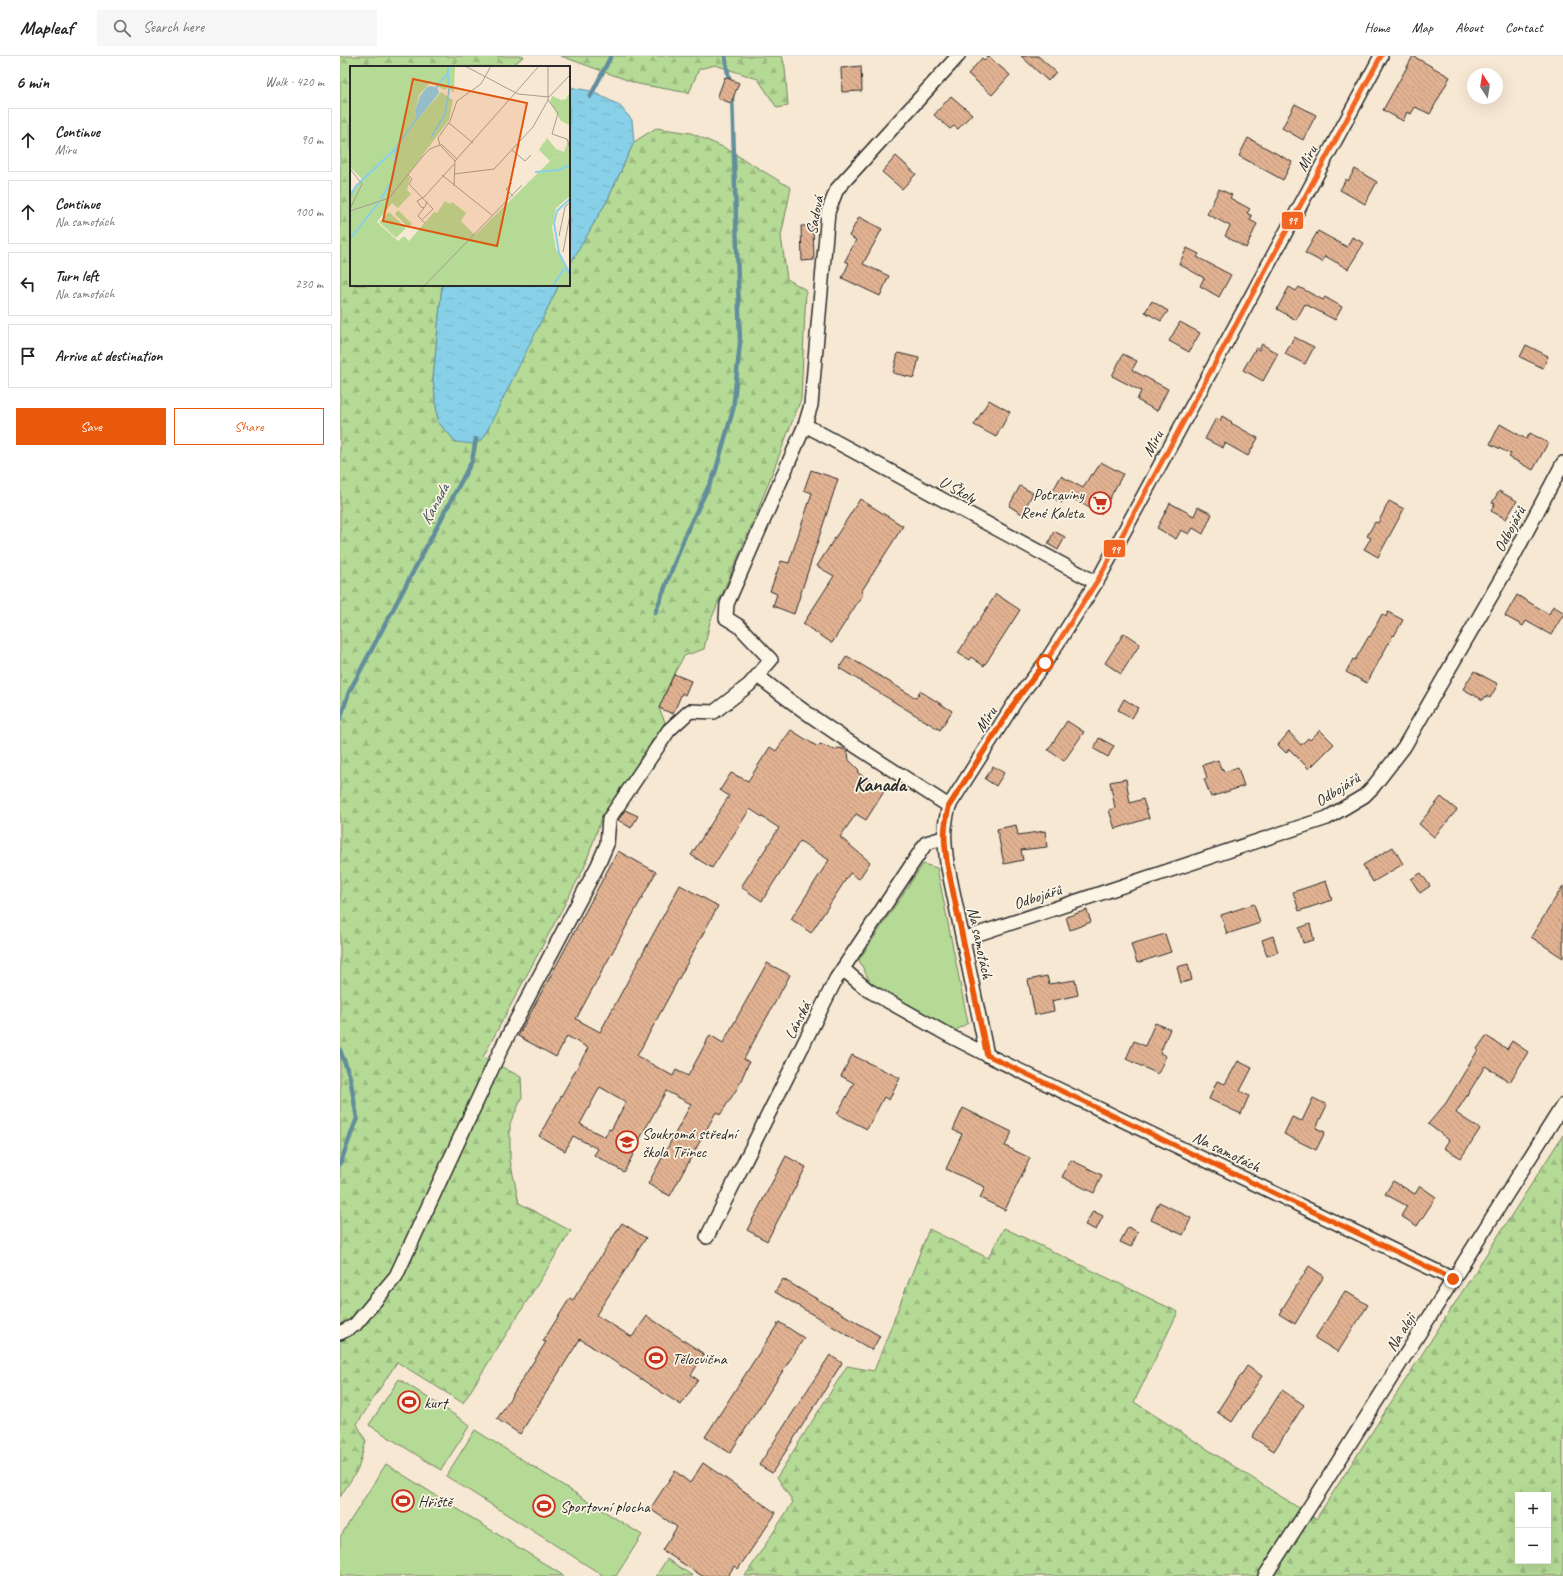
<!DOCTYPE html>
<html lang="en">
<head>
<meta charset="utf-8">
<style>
	:root { --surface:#fff; --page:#f6f6f6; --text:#222; --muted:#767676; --line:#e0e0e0; --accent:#ea580c }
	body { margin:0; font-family:Caveat,sans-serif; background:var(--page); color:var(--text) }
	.controls { position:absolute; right:12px; bottom:12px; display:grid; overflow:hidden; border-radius:0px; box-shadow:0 4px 16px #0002 }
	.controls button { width:36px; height:36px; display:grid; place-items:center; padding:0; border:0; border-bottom:1px solid var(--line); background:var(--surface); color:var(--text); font:20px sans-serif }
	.compass { position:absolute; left:1127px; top:12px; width:36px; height:36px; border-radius:50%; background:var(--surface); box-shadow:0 4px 16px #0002; rotate:348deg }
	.stop { position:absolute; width:12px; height:12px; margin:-9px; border:3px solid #ea580c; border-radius:50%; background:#fff }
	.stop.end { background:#ea580c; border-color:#fff; box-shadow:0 1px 4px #0008 }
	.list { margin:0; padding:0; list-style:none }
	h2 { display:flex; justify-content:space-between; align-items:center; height:52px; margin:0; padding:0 16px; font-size:17px }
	h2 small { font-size:13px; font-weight:400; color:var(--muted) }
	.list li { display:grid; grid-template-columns:26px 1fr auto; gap:12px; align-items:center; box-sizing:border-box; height:64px; margin:0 8px 8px; padding:0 8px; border:1px solid var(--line); border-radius:0px }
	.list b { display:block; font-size:15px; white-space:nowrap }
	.list p { margin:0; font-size:13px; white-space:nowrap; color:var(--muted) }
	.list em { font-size:13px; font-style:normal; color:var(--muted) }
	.actions { display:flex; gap:8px; padding:12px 16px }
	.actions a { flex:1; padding:9px 0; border:1px solid var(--accent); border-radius:0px; text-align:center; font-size:14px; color:var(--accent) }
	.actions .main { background:var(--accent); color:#fff }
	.icon { flex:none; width:22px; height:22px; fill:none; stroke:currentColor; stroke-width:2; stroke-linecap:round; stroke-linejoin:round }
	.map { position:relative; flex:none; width:1223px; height:1520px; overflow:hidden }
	header { display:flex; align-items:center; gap:24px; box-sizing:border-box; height:56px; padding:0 20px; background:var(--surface); border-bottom:1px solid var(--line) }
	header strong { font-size:19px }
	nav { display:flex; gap:22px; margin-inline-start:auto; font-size:14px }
	.search { width:280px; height:36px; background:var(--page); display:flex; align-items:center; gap:10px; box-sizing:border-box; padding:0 14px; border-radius:0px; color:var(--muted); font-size:15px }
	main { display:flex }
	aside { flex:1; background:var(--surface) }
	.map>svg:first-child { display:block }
</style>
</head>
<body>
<header>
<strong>Mapleaf</strong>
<div class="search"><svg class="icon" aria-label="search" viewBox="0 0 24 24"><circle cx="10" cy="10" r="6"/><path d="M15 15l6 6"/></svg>Search here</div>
<nav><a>Home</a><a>Map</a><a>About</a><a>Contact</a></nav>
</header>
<main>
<aside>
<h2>6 min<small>Walk · 420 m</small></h2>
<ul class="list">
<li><svg class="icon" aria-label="ahead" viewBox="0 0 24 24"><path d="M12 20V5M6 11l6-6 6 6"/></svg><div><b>Continue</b><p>Míru</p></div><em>90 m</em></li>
<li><svg class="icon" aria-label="ahead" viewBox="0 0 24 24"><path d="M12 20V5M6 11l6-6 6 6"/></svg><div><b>Continue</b><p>Na samotách</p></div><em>100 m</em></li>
<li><svg class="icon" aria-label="left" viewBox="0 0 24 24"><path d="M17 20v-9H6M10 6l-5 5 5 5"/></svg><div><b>Turn left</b><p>Na samotách</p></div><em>230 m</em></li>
<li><svg class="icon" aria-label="arrive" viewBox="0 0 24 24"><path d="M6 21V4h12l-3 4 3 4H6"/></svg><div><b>Arrive at destination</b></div></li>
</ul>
<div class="actions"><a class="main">Save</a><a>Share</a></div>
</aside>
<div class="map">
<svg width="1223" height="1520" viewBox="0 0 1223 1520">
	<defs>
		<pattern id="forest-firs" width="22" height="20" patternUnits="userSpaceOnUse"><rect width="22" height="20" fill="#b5da95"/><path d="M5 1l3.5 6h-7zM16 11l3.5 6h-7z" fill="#9cbb81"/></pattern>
		<pattern id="water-ripples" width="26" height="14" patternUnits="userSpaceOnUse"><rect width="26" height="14" fill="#87d0e8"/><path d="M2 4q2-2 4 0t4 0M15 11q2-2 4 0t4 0" fill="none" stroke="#75b3c7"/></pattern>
		<pattern id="building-back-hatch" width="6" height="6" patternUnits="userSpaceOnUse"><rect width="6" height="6" fill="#e1b292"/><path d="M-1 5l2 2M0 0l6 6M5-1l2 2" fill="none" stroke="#c1997e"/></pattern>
	</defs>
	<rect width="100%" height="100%" fill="#f7e8d4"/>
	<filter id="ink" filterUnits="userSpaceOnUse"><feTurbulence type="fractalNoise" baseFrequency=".025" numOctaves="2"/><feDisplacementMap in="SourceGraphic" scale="8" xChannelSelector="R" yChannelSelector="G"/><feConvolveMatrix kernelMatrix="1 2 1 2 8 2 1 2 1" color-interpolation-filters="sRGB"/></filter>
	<g filter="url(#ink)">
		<g fill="#b5da95" stroke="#708260">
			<polygon points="583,808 597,812 628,967 613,976 532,930 519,904"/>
			<polygon points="59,1323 130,1369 101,1414 29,1369"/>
			<polygon points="135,1374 302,1479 276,1520 264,1520 106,1420"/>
			<polygon points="46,1408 224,1520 0,1520 0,1481"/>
			<polygon points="327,1503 353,1520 316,1520"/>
		</g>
		<g fill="url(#forest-firs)" stroke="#708260" fill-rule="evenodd">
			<polygon points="0,0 184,0 171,11 11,11 11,229 102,229 93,323 98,366 116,386 205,257 219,229 229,229 229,210 268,143 294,86 316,72 351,77 385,92 451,132 441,180 447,223 466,234 461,343 418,454 370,566 364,593 344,600 334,618 319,652 325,666 262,761 244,812 143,1001 181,1021 182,1042 170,1067 170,1104 179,1147 231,1175 123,1347 57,1306 17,1368 26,1385 18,1413 0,1441"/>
			<polygon points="221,0 442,0 445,11 448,50 437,52 418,23 375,9 359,13 349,37 298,28"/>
			<path d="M1223 1079V1520H405L453 1446 437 1421 507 1310 534 1315 589 1173 648 1202 664 1172 838 1256 794 1346 976 1463ZM1178 1439H1208V1505H1178Z"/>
		</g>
		<g fill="url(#water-ripples)" stroke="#628e9c">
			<polygon points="229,31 251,35 279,49 292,64 294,86 268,143 229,210"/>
			<polygon points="102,229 219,229 143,383 133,388 116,386 98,366 93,323"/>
		</g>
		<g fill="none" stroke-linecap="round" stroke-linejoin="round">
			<g stroke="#628e9c" stroke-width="4.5">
				<polyline points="385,0 390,29"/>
				<polyline points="250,41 271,0"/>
				<polyline points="315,557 347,475 375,417 393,354 400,287 392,38"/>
				<polyline points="0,663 9,636 132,405 136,383"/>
				<polyline points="0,994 10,1021 17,1062 0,1108"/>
			</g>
		</g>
		<g fill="url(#building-back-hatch)" stroke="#2b2b2b" fill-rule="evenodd">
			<polygon points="648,0 670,19 652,39 628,18 642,2 644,4"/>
			<polygon points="681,0 698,0 716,16 708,25"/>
			<polygon points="1073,0 1110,21 1090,58 1075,51 1071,58 1067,56 1063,65 1043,54"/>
			<polygon points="521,10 522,35 502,36 501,12"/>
			<polygon points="385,21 399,27 391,47 377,42"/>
			<polygon points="611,40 632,58 618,73 614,70 610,73 594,59"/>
			<polygon points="955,48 976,59 963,84 942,72"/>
			<polygon points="908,82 952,106 943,124 899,100"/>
			<polygon points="556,100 576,118 562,133 542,116"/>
			<polygon points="1015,113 1037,126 1025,148 1000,134 1006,123 1008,125"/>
			<polygon points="879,133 892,139 890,142 910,153 907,157 912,160 910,164 917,168 906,192 885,180 890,170 867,158"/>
			<polygon points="519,161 542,173 523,208 549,220 540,240 502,222 509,207 505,205 516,184 509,180"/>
			<polygon points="461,170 473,170 474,204 462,205"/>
			<polygon points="978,175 1007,191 1012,181 1024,187 1008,213 985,200 982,206 965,197"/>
			<polygon points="847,192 859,198 857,201 891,219 879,241 860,230 864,222 839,208"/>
			<polygon points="949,231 956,235 959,231 983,244 985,241 1002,251 995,264 965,248 956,264 937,253"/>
			<polygon points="812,245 828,255 821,265 805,256"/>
			<polygon points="840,266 860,277 849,296 829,285"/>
			<polygon points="954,281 974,291 965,308 945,298"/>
			<polygon points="922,288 938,298 923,325 903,314 916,292 919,294"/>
			<polygon points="1186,289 1208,300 1203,312 1180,301"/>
			<polygon points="558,297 579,302 574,322 553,317"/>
			<polygon points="783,298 797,305 792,314 828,333 817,355 797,344 801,335 772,320"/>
			<polygon points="649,344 670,356 656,381 634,369"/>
			<polygon points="882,360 892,366 891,367 918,382 908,400 885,387 883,392 865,383 876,362 880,365"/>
			<polygon points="1160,368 1186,383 1190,377 1208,387 1193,414 1169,401 1171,398 1150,388"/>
			<polygon points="761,406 783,418 761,458 726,439 722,447 710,440 721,420 743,432 751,418 753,419"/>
			<polygon points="471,414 498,423 454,558 433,550 437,538 430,535 441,505 449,507 472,437 464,434"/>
			<polygon points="680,430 693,437 682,458 669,450"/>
			<polygon points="1159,435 1177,445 1166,463 1151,455 1155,448 1152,447"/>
			<polygon points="520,443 563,470 521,536 523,538 492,587 463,568 494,520 477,510"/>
			<polygon points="1049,445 1064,453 1038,501 1024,493 1031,482 1027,480 1035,466 1038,467"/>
			<polygon points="830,447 854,460 858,451 872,458 863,478 853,472 849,478 841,474 836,483 817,472"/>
			<polygon points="714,475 725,481 718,494 708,488"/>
			<polygon points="656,538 680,554 644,610 631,601 629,604 618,597"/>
			<polygon points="1177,539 1209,558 1213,550 1223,556 1223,559 1211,579 1186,565 1183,570 1165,560"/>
			<polygon points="1048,556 1063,564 1054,580 1053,579 1027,627 1006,616 1013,603 1015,604 1029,580 1030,581 1042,558 1046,561"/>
			<polygon points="784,577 800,588 781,618 765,607"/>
			<polygon points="507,600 576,642 580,635 612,655 600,674 499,612"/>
			<polygon points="1134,615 1158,628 1150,642 1146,640 1143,644 1123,633"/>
			<polygon points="334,618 351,625 345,639 342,637 333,658 319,652"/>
			<polygon points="784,643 798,652 792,662 778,654"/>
			<polygon points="727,665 744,676 724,705 708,694"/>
			<polygon points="451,674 478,691 480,688 495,694 498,692 504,693 508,697 509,704 519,714 518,717 545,734 526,764 516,758 500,781 530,806 519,823 510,817 471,877 451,863 489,804 460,785 422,845 401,831 439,772 410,753 372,812 351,799 389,740 380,734 391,717 408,725 430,691 436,695"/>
			<polygon points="980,674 994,688 969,713 949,693 946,697 938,689 949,676 961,689 968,682 970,684"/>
			<polygon points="759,682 774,690 768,701 754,693"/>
			<polygon points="878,704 881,714 883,713 884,716 898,712 904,730 871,741 864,723 867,722 863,709"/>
			<polygon points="653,710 664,717 656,730 645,723"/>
			<polygon points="786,723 790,747 803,743 809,762 775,773 769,754 775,752 770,726"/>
			<polygon points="1101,741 1117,754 1094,781 1079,768"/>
			<polygon points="285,754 298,760 291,772 278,764"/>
			<polygon points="676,769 678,779 705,775 707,791 681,794 683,804 664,808 657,773"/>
			<polygon points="1053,791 1063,808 1033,826 1023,809"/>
			<path d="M278 795 316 816 236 963 260 976 340 829 378 850 297 1000 333 1020 336 1014 348 1020 370 979 383 987 427 907 450 919 404 1003 409 1006 398 1031 380 1059 376 1056 330 1140 308 1128 351 1048 326 1035 297 1088 298 1089 284 1116 254 1099 258 1093 233 1080 225 1095 199 1080 248 992 227 980 216 1001 178 980ZM260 1031 286 1046 271 1074 269 1073 265 1081 240 1068Z"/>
			<polygon points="1081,817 1090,830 1080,837 1071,823"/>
			<polygon points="986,825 992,844 959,855 953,836"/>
			<polygon points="1223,830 1223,902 1191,881"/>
			<polygon points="914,848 920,867 887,878 881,859"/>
			<polygon points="747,854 751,866 730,874 726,861"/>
			<polygon points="970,868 974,884 963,887 959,872"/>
			<polygon points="825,878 831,896 797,907 791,888"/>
			<polygon points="933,880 938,896 927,900 922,884"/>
			<polygon points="848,908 852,924 841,927 837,911"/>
			<polygon points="707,920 709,928 735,924 738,939 712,945 714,955 695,959 688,924"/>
			<polygon points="815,967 830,973 820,997 826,1000 818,1018 786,1003 794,985 805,990"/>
			<polygon points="1146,980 1167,993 1172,985 1188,996 1170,1026 1145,1010 1136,1025 1116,1057 1140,1073 1121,1102 1104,1092 1109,1084 1088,1068 1106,1047 1138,994 1137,993"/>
			<polygon points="512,999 560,1022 549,1044 544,1041 527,1073 497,1058 514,1027 501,1020"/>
			<polygon points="898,1005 912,1012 900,1035 909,1040 901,1058 869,1043 877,1025 885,1028"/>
			<polygon points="973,1042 987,1049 976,1072 985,1076 976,1094 944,1078 952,1061 962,1065"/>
			<polygon points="623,1052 672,1076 665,1090 690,1102 665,1154 640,1142 645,1131 606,1113 622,1078 613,1074"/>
			<polygon points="446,1100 466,1111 427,1185 407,1174"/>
			<polygon points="731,1104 762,1119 754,1137 722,1121"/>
			<polygon points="1053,1125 1075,1138 1080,1130 1096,1141 1077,1170 1061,1160 1067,1150 1045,1138"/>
			<polygon points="819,1146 851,1162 843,1179 811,1164"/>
			<polygon points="753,1155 763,1160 756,1174 745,1169"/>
			<polygon points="282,1167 306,1182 256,1259 292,1281 307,1260 364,1298 351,1319 358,1324 341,1349 240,1283 180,1378 157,1363 206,1286 203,1285 230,1242 233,1244"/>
			<polygon points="788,1171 798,1176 791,1191 780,1186"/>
			<polygon points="969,1210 984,1220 955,1268 939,1258"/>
			<polygon points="443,1223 540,1280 532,1294 435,1236"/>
			<polygon points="1005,1235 1028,1249 998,1296 975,1282"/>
			<polygon points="439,1266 464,1282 390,1397 365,1381"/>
			<polygon points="490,1299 502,1307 432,1417 419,1409"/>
			<polygon points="907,1310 922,1320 892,1366 877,1356"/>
			<polygon points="942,1334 964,1349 934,1395 912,1381"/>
			<polygon points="363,1407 436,1457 398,1513 394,1510 388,1520 362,1520 322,1494 337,1471 310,1453 335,1415 350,1427"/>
		</g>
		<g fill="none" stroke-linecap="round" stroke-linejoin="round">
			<g stroke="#2b2b2b" stroke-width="16">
				<g id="minor">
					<polyline points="465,369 755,526"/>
					<path d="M418 620C477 668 544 708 609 750"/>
					<polyline points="623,883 987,762 1024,740 1033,731 1064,691 1169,509 1223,407"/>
					<polyline points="504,914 528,934 610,980 647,999 1113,1223"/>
					<path d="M647 999 607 807C604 784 603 773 609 750L677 643 705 607 759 522 1041 0"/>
					<polyline points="367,1181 496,923 586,787 603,782"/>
					<polyline points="0,1277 15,1269 56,1220 162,991 258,809 267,788 269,763 329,674 350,655 374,656 409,629 431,604 399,570 386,562 387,548 465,369 471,349 488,156 497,133 618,0"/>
					<polyline points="925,1520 983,1430 1223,1049"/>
				</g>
			</g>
			<use href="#minor" stroke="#fcf5e5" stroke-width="13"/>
			<g stroke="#fcf5e5" stroke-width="8">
				<path id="bus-1" d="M647 999 607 807C604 784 603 773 609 750L677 643 705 607 759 522 1041 0"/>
			</g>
			<use href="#bus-1" stroke="#f26522" stroke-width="5"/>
		</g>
	</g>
	<g fill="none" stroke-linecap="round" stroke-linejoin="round" filter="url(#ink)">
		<path stroke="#ea580c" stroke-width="5" d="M705 607 677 643 609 750C603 773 604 784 607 807L647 999 1113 1223"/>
	</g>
	<defs>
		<g id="supermarket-ring" transform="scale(1.15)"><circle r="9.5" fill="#fcf5e5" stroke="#c8321e" stroke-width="1.5"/><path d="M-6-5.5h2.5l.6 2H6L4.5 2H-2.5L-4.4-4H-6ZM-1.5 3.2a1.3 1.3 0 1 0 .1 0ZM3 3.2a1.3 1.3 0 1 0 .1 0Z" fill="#c8321e"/></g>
		<g id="school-ring" transform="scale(1.15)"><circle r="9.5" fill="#fcf5e5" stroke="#c8321e" stroke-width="1.5"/><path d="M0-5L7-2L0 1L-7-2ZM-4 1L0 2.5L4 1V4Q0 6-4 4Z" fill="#c8321e"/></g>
		<g id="stadium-ring" transform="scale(1.15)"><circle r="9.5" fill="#fcf5e5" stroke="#c8321e" stroke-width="1.5"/><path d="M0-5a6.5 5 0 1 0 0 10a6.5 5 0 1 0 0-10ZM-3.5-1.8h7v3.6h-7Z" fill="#c8321e"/></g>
	</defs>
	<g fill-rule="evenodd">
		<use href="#supermarket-ring" x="760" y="447"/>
		<use href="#school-ring" x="287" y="1086"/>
		<use href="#stadium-ring" x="316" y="1302"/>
		<use href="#stadium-ring" x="69" y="1346"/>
		<use href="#stadium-ring" x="63" y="1445"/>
		<use href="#stadium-ring" x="204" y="1450"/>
	</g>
	<g text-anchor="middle" stroke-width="3.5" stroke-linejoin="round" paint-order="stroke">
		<g font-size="16" fill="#2b2b2b" stroke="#fcf5e5">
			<text transform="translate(966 102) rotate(-62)" y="6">Míru</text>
			<text transform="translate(474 159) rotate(-79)" y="6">Sadová</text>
			<text transform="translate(812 387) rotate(-62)" y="6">Míru</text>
			<text transform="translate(618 433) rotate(29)" y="6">U Školy</text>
			<text transform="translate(1169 473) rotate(-62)" y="6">Odbojářů</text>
			<text transform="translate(645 663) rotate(-57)" y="6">Míru</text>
			<text transform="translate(997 733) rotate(-32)" y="6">Odbojářů</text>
			<text transform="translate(697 840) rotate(-18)" y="6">Odbojářů</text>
			<text transform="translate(641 887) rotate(78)" y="6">Na samotách</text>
			<text transform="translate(457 964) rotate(-63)" y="6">Lánská</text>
			<text transform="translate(887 1095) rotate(26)" y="6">Na samotách</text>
			<text transform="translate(1060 1276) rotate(-58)" y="6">Na aleji</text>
		</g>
		<g font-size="16" fill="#2b2b2b" stroke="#fcf5e5" text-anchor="start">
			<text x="744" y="444" text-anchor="end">Potraviny<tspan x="744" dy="18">René Kaleta</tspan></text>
			<text x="302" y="1083">Soukromá střední<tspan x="302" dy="18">škola Třinec</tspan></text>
			<text x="332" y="1308">Tělocvična</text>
			<text x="84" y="1352">kurt</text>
			<text x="78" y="1451">Hřiště</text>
			<text x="220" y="1456">Sportovní plocha</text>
		</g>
		<g font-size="17" font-style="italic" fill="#42545a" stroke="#fcf5e5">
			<text transform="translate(94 448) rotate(-62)" y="6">Kanada</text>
		</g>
		<g font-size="20" font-weight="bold" fill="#2b2b2b" stroke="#fcf5e5">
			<text x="540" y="735">Kanada</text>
		</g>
	</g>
	<g transform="translate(10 10)">
		<rect width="220" height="220" fill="#f7e8d4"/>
		<path d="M194 76 209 88 208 93 205 90 200 95 189 84ZM48 144 62 158 58 161 45 148ZM39 146 56 162 46 172 29 156Z" fill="#b5da95"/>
		<path d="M0 0H105L104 27 98 21 95 24 80 17 69 29 65 45V49L69 52 91 26 103 34 99 54 57 110 60 112 57 124 61 128 48 142 42 137 27 156 48 175 54 170 59 175 84 146 87 147 95 135 100 138 102 136 116 147 111 155 125 169 200 95 205 90 208 93 209 88 194 78 197 72 206 83 214 86 220 70V130L206 142 202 161 206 183 220 207V220H0V127L12 113 0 101ZM220 26V59H219L211 55 200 36 202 30 211 34 216 33Z" fill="#b5da95"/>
		<path d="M82 20 88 23 89 27 69 52H66L65 45 70 30 77 21Z" fill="#87d0e8"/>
		<path fill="none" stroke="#87d0e8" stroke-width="2" d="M85 23 98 7V0M81 72 95 48 99 25 98 8M185 106 209 104 220 99M0 130 6 120 44 84 68 51M31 133 43 113 46 83M220 133 207 145 204 157 209 187 220 208M0 173 29 136M203 220 213 204 217 203"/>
		<path fill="none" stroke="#a59c90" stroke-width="1" d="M115 0 168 28 199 31 220 9M198 34 208 47 202 68 217 73 220 83M99 57 123 77M91 78 107 93M162 84 175 95 181 89M105 95 90 79 88 72 100 55 107 35 131 18 141 0M0 103 12 118 0 143M104 108 144 103 183 61 198 34V0M58 109 62 113 59 118 83 143 73 153M92 109 143 150M162 117 156 123 163 130M104 120 105 95 189 0M74 131 104 98M74 131 67 135 72 142 75 141 77 135M74 142 68 150 75 157M0 145 39 132 73 90 80 83 90 79M209 170 215 141 220 136M213 186 220 149M74 220 172 119"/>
		<path fill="#df570e" fill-opacity="0.15" stroke="#df570e" stroke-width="2" d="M63 13 177 37 147 180 33 155Z"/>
		<rect width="220" height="220" fill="none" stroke="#2b2b2b" stroke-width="2"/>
	</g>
	<g stroke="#fcf5e5" stroke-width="1.5">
		<rect x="941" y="155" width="23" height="19" rx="4" fill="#f26522"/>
		<rect x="763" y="483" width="23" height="19" rx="4" fill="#f26522"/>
	</g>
	<g font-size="11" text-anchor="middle" font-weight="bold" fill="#fff">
		<text x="952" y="168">99</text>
		<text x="775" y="497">99</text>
	</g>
</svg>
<div class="controls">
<button>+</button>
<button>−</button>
</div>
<svg class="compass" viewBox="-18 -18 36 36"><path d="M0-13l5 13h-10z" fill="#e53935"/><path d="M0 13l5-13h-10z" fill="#767676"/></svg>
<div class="stop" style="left:705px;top:607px"></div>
<div class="stop end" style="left:1113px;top:1223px"></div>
</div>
</main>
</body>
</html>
